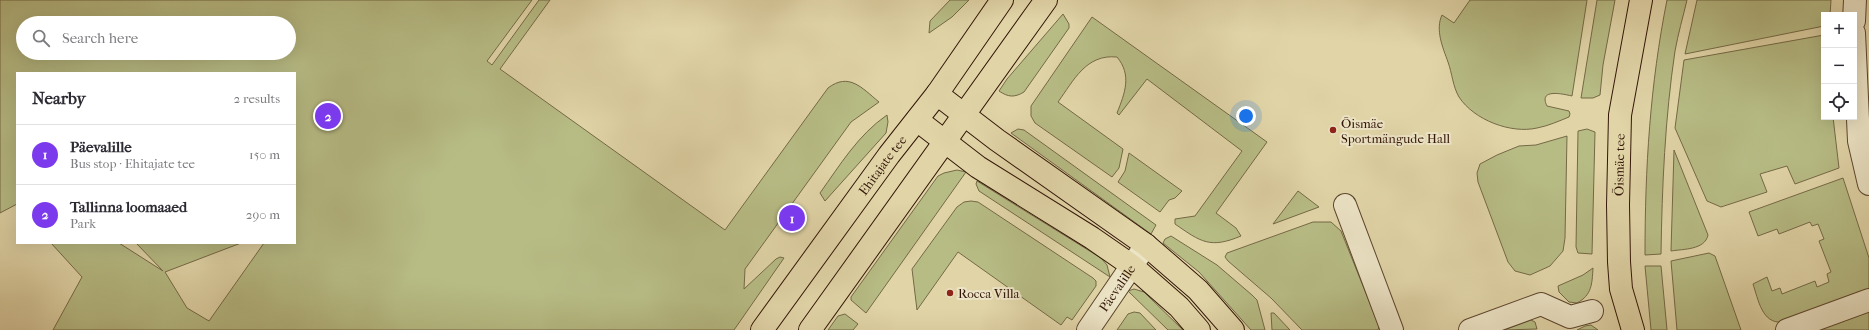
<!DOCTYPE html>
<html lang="en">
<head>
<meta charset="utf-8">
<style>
	:root { --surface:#fff; --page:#f2f2f3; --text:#2b2b33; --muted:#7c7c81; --line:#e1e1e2; --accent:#7c3aed }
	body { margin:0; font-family:"IM FELL French Canon",serif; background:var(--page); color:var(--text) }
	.controls { position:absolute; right:12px; top:12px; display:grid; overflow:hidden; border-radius:0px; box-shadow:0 4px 16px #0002 }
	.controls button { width:36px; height:36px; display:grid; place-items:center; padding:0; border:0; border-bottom:1px solid var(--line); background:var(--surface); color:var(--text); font:20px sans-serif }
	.you { position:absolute; left:1246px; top:116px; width:14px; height:14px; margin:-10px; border:3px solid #fff; border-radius:50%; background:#1a73e8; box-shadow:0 0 0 6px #1a73e833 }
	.badge { display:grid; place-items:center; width:26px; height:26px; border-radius:50%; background:var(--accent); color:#fff; font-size:13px; font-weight:700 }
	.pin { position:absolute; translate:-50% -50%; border:2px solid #fff; box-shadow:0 1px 4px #0006 }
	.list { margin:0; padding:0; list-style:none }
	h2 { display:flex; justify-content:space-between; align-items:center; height:52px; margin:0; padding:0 16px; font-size:17px }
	h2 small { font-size:13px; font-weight:400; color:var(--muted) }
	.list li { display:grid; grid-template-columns:26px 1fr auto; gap:12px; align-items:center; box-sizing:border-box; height:60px; padding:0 16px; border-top:1px solid var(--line) }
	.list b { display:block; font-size:15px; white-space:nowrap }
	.list p { margin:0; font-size:13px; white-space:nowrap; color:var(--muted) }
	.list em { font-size:13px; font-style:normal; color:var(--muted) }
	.icon { flex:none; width:22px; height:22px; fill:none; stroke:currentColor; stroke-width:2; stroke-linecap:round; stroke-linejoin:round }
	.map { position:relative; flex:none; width:1869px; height:330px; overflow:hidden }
	.search { position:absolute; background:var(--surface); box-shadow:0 4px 16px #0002; left:16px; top:16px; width:280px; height:44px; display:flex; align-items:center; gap:10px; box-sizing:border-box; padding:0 14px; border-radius:22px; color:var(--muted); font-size:15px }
	.panel { position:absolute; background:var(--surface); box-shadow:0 4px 16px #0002; left:16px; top:72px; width:280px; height:172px; border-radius:0px }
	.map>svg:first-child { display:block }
</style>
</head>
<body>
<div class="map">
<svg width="1869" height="330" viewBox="0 0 1869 330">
	<rect width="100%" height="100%" fill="#e1d5a8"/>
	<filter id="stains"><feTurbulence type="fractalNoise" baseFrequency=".005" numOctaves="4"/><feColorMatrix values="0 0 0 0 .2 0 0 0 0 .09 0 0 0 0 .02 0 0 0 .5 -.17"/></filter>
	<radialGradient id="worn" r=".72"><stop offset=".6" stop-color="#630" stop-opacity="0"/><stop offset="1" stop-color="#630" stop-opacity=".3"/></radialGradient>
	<g fill="#b7bc85" stroke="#756946" fill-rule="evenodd">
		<path d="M0 0H532L487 61 492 65 539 0H550L500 69 725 230 828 88C849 72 862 88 879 102L851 122 745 269 744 289 776 259 780 257 784 258 734 330H53L82 277 51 243H119L163 271 136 243H241L165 272 187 308 209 321 264 243H295V73H17V204L0 213ZM23 23H289V53H23Z"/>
		<polygon points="950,0 969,0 952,17 929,33 930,21"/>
		<path d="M1470 0H1587L1572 96C1563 94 1538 88 1547 106L1569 111 1570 114 1569 117C1559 121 1548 126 1537 128 1511 134 1474 120 1459 97 1453 87 1452 73 1448 62 1443 48 1435 30 1442 15L1454 23Z"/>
		<polygon points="1597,0 1615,0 1603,65 1600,95 1593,98 1581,98"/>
		<path d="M1667 0H1687C1683 17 1678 34 1675 51 1665 118 1662 187 1661 254L1645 255C1645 168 1650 85 1667 0Z"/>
		<polygon points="1697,0 1831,0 1830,15 1824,15 1824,26 1685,54"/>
		<path d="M1063 14 1069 24V28L1024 92C1014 98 1008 97 999 91L1007 79Z"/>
		<path d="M1092 17 1267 142 1216 213 1236 228 1241 236C1210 249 1201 242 1175 224V219L1195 216 1242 151 1147 79 1119 115 1117 113C1125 93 1132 75 1117 57 1086 54 1074 80 1058 102L1123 149 1119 168 1112 177 1035 123 1031 116V106Z"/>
		<polygon points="1824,35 1824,117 1833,117 1839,168 1795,184 1787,166 1760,174 1767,192 1721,207 1707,201 1675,128 1684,60"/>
		<path d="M887 115 888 122 886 133 825 201 820 193C840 165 858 135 887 115Z"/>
		<polygon points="1018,129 1024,130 1156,225 1151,234 1011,133"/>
		<polygon points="1587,129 1595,132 1592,254 1578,253 1576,247 1578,131"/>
		<polygon points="1567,136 1565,238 1563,251 1550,266 1530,275 1515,271 1508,262 1478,182 1477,173 1480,164 1497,155 1519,146 1536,145"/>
		<path d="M1674 150 1708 235C1705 250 1683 249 1671 251Z"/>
		<polygon points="1129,153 1182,191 1175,198 1169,200 1160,212 1118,182 1125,171"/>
		<polygon points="957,170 966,172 866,313 851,300 851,297 938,176 944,173"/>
		<path d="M1843 178 1869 258V289L1782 322C1762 324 1758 299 1753 284L1767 277 1772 291 1780 288 1782 294 1815 281 1817 287 1829 282 1827 274 1831 272 1819 241 1824 239 1818 224 1812 226 1810 222 1779 234 1777 229 1758 236 1749 212Z"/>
		<polygon points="977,181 1101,258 1107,265 1110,277 979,191 976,184"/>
		<polygon points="1298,191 1319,207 1273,224"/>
		<polygon points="971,201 978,202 1093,278 1096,281 1096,286 1072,320 1067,317 1061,325 958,252 917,310 912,269 957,207 964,202"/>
		<polygon points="1313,222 1331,222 1341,231 1379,326 1378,330 1302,330 1271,298 1228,261 1225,257 1227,253"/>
		<polygon points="1171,236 1217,265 1252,295 1257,300 1265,330 1251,330 1199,272 1163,243 1165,239"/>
		<polygon points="1709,253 1715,256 1741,330 1677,330 1671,261"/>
		<polygon points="1645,266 1661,266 1667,330 1651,330"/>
		<path d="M1593 268C1592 284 1592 295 1577 303L1569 302 1559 292 1558 286 1583 275Z"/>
		<polygon points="1134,289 1144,292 1183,330 1168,330 1128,291"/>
		<polygon points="1869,308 1869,330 1814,330"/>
		<polygon points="1134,312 1140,313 1156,330 1117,330 1128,314"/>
		<polygon points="1271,313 1274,313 1290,330 1272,330"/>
		<polygon points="845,314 858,324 853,330 828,330 838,316"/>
		<polygon points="1531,320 1535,322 1537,329 1504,330"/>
		<polygon points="1591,325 1598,330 1577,330 1585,326"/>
	</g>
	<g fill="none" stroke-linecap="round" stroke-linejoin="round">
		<g stroke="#5e462f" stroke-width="24">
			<g id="minor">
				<polyline points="1854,21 1855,0"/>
				<polyline points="1854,33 1859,141 1869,184"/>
				<polyline points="1345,205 1392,330"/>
				<path id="s1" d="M1088 330 1146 245"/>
				<polyline points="1470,330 1541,304 1570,317 1592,311"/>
				<polyline points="1787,330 1869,300"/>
			</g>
		</g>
		<g stroke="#331607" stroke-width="24">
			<g id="major">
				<polyline points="937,94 997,140 1146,245 1198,290 1233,330"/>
				<polyline points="917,120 978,167 1092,238 1131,265 1179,307 1199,330"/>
				<path id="s2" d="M762 330 889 155 937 94 1002 0"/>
				<polyline points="810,330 1046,0"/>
				<path id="s3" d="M1633 330 1621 289 1619 262 1618 205 1620 115 1641 0"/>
			</g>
		</g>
		<use href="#minor" stroke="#ece4c6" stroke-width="22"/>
		<use href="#major" stroke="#e1d5a8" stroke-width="22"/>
	</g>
	<g fill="#8f2418" stroke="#ece4c6" stroke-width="1.5">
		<circle cx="1333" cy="130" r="4"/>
		<circle cx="950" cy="293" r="4"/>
	</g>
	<g text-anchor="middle" stroke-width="4" stroke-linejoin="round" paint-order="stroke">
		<g font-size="13" fill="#331607" stroke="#ece4c6" text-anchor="start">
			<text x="1341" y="128">Õismäe<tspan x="1341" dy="15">Sportmängude Hall</tspan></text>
			<text x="958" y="298">Rocca Villa</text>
		</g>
		<g font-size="13" fill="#331607" stroke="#ece4c6">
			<text dy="5" stroke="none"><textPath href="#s2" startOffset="204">Ehitajate tee</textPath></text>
			<text dy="5" stroke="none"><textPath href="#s3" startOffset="167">Õismäe tee</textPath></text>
			<text dy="5" stroke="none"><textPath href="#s1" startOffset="51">Päevalille</textPath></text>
		</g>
	</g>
	<rect width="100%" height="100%" filter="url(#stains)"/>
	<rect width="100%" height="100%" fill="url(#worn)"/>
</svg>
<div class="controls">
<button>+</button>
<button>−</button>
<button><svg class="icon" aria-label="locate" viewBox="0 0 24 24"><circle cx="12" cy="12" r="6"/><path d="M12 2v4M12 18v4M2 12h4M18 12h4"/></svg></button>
</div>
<div class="you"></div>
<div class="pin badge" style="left:792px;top:218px">1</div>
<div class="pin badge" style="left:328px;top:116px">2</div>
<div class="search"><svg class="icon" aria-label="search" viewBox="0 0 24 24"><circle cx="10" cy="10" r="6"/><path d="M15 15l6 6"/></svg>Search here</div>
<section class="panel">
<h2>Nearby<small>2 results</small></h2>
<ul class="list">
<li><span class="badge">1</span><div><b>Päevalille</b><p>Bus stop · Ehitajate tee</p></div><em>150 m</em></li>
<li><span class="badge">2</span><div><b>Tallinna loomaaed</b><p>Park</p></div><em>290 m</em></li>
</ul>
</section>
</div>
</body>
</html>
